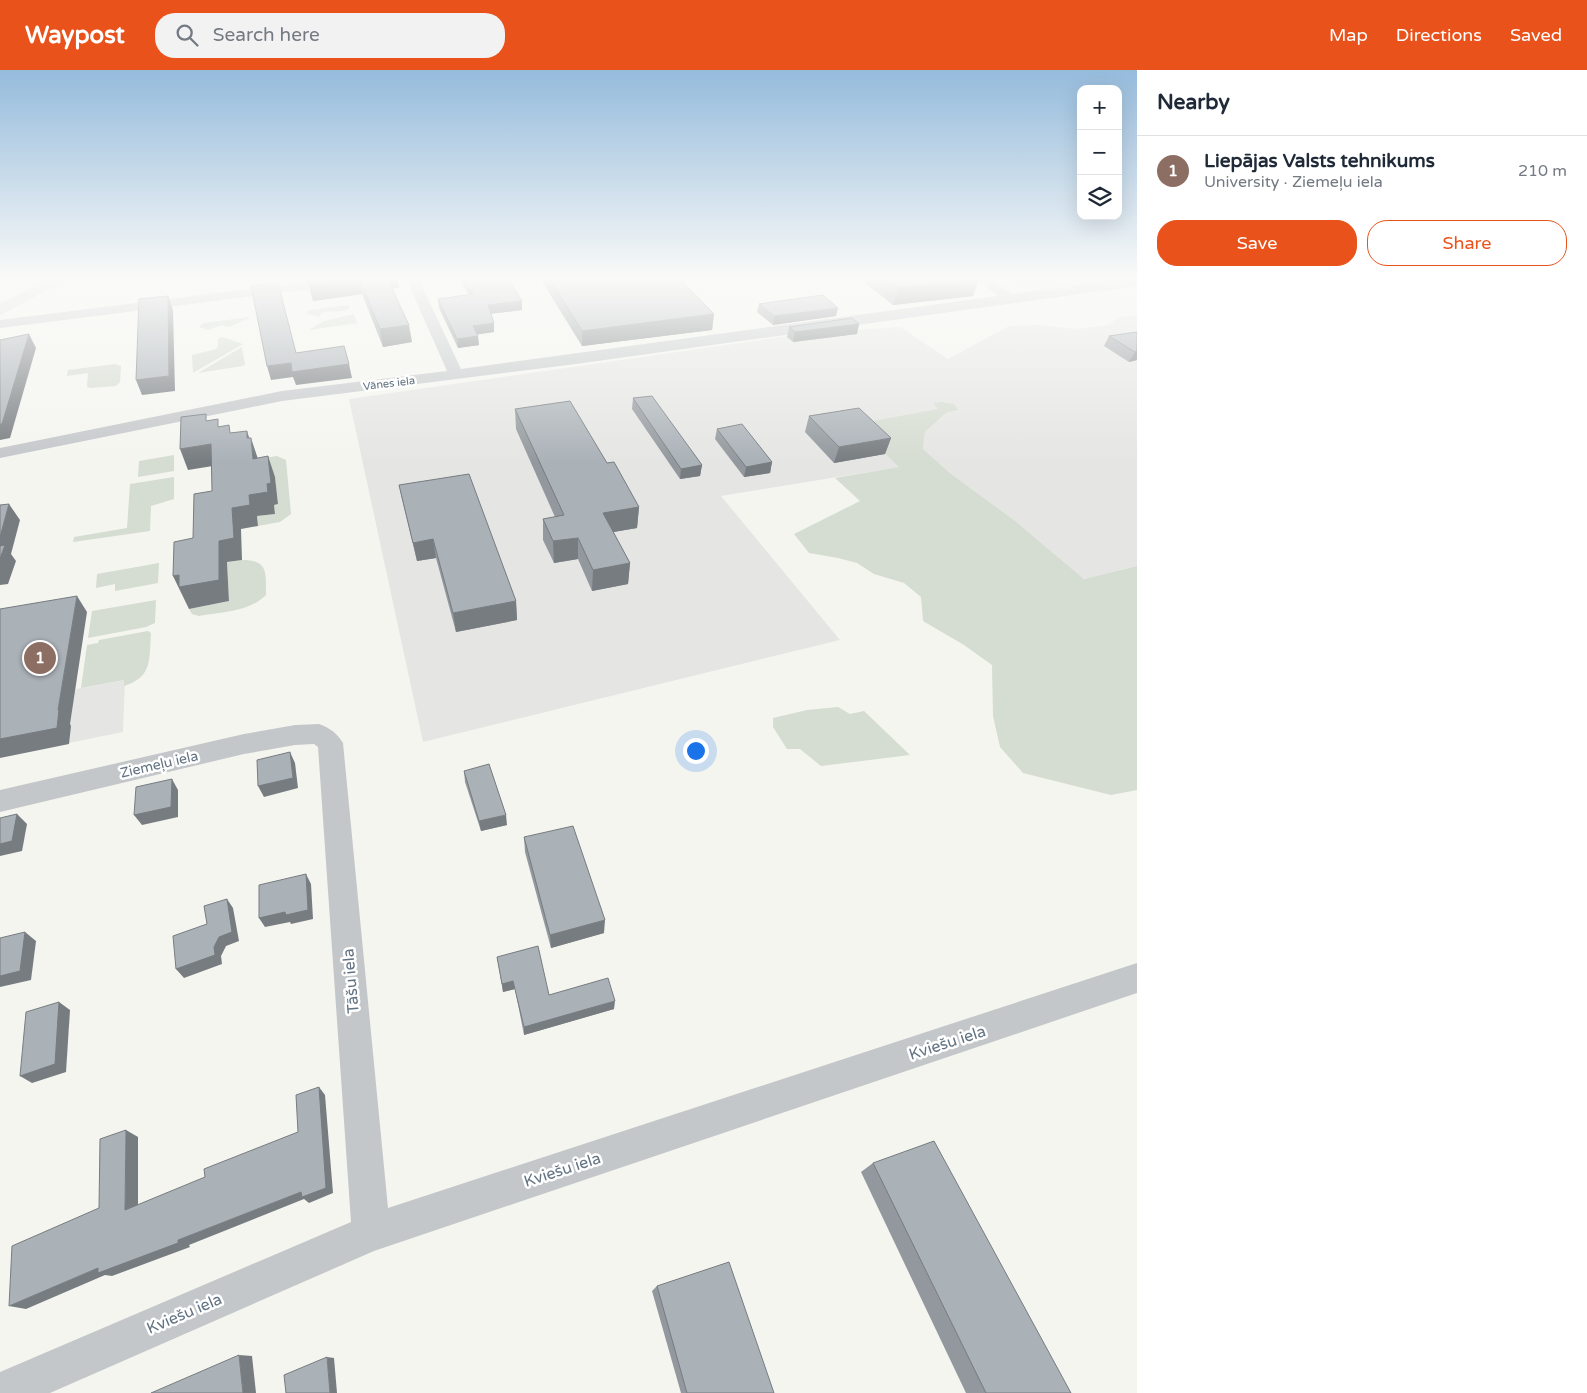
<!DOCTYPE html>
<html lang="en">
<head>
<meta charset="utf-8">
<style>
	:root { --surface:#fff; --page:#f2f2f3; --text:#1f2937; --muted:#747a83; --line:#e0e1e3; --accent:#ea521b }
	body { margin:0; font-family:"Varela Round",sans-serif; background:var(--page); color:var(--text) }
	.controls { position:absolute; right:15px; top:15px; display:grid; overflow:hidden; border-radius:10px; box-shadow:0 5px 20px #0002 }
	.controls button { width:45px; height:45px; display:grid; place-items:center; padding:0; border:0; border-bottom:1px solid var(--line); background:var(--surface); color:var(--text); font:25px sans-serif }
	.you { position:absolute; left:695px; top:680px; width:18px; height:18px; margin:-12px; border:4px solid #fff; border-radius:50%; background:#1a73e8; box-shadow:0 0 0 8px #1a73e833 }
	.badge { display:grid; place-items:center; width:32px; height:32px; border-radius:50%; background:var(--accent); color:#fff; font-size:16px; font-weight:700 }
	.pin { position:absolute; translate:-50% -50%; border:2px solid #fff; box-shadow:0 1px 5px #0006 }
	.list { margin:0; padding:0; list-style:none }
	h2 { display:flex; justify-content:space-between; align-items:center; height:65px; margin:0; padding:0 20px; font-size:21px }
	h2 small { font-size:16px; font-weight:400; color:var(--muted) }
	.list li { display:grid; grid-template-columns:32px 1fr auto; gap:15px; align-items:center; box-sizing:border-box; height:70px; padding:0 20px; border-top:1px solid var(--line) }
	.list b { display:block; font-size:19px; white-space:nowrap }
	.list p { margin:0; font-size:16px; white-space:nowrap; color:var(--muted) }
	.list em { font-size:16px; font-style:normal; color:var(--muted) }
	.actions { display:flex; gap:10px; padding:15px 20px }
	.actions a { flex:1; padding:11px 0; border:1px solid var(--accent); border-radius:20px; text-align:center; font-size:18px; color:var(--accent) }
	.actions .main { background:var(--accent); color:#fff }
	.icon { flex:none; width:28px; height:28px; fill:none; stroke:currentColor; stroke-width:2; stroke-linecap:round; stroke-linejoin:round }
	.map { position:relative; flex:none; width:1137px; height:1323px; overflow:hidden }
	header { display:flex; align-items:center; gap:30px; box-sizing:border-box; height:70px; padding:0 25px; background:var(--accent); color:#fff }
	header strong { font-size:24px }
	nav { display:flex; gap:28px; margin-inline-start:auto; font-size:18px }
	.search { width:350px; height:45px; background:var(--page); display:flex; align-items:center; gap:12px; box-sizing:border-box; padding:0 18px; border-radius:20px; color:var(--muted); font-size:19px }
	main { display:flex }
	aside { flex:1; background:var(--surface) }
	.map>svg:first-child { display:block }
</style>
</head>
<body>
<header>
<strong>Waypost</strong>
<div class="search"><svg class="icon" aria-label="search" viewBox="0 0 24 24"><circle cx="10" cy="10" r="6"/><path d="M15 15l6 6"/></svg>Search here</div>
<nav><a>Map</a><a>Directions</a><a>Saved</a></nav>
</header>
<main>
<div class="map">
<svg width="1137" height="1323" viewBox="0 0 1137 1323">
	<rect width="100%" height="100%" fill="#f5f5f0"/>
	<g fill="#e5e6e4">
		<polygon points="1009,208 1137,208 1036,222 1029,218 1023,219 1016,216 1009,212 1016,210"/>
		<polygon points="1137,245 1137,496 1084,509 1014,450 951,404 923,379 925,362 946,343 958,340 933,334 939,339 855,354 900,397 721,426 840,570 423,672 349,329 810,263 900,257 948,289 1009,256 1040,255 1077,259 1109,255 1120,247"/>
		<polygon points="125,610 123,662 69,673 0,640 74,626 76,619"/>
	</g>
	<g fill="#d5dcd1">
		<path d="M348 235 350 238C337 245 333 239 321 243L319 247 305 243 310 240Z"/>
		<polygon points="354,244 357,253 309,260 324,251"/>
		<polygon points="251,247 229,257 222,255 208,260 199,257 203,253"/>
		<polygon points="222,267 243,274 193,303 192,285 216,279 218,276 218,269"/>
		<polygon points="242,277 245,294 243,296 198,303"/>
		<polygon points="115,294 121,296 120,312 116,316 90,318 87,317 88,303 67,306 68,300"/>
		<polygon points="942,332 954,334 958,340 946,343 925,362 923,379 951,404 1014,450 1084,509 1137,496 1137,720 1111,725 1023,703 1000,677 993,646 992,595 964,575 923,551 921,527 904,513 874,504 857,493 838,488 809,483 794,464 860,431 835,408 899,397 855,354 938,339 933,333"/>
		<polygon points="174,385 174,401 138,407 139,391"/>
		<polygon points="277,386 286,390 291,444 280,452 258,456 257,446 275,444 274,435 278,434 275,408 258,389"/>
		<polygon points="174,407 174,429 151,436 150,461 73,472 74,467 127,458 130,414"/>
		<path d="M242 490C268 490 266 502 266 525 249 542 222 542 199 546L192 544 189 539 229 531 227 492Z"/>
		<polygon points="159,493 158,513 115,521 115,514 96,518 97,504"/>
		<polygon points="156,530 155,553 146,557 88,568 92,541"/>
		<path d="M148 561 151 563C149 589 153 607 124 616V610L81 618 87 575 98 573 99 570Z"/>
		<polygon points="838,637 850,644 864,641 910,685 821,696 800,679 787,679 773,657 773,648 807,640"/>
	</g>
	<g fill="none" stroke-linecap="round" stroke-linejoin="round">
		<g fill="#c4c7ca" fill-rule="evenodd">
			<polygon points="337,208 372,208 366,212 0,258 0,250"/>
			<polygon points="406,208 418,208 461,299 998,226 975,208 989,208 1012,224 1137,208 1137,216 576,294 282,331 0,388 0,378 282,321 447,301"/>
			<path d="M319 654C330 658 337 663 343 673L388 1138 1137 893V923L374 1181 50 1323H0V1302L351 1152 318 677 314 674 295 675 244 684 0 742V720L244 664 295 655Z"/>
		</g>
		<polygon fill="#d3d8dc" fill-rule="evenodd" points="50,208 67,208 65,211 0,245 0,234"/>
	</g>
	<g fill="#92989d">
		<polygon points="305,208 397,208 399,218 392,218 412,272 383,277 362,224 313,231 307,210 306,210"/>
		<polygon points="458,208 508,208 522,240 490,244 494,262 477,264 479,275 458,278 439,238 438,229 469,225"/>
		<polygon points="540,208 704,208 681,211 714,244 712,260 582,276"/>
		<polygon points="865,208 977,208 979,209 973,226 893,235 864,212"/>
		<polygon points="759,234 836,246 773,255 757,242"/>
		<polygon points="859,254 857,264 793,272 787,267 789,257"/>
		<polygon points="1137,262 1137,290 1129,292 1104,276 1109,266"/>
		<polygon points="633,328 702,395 700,406 680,409 632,339"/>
		<polygon points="515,339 607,393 639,437 637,458 613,462 630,493 628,514 592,521 578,489 554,493 543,470 543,449 555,447 516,359"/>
		<polygon points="809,346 891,368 885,384 834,393 805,362"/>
		<polygon points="717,359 772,392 770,403 744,407 715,369"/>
		<polygon points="399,415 516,531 517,550 456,562 436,488 417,491 403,433"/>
		<polygon points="464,701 507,755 481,761 465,712"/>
		<polygon points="524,767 604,863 551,878 525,782"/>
		<polygon points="497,887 549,925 614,939 524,965 515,919 503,922"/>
		<polygon points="873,1093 1071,1323 966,1323 861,1102"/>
		<polygon points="657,1216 774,1323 681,1323 652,1221"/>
	</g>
	<g fill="#777c80">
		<polygon points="359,208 362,224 313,231 309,214"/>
		<polygon points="385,208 397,208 399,218 387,219"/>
		<polygon points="668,208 704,208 668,213"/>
		<polygon points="979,209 973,226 893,235 898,218"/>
		<polygon points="168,226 173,240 175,321 142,325 136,310"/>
		<polygon points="522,231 522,240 488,244 488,235"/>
		<polygon points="838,238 836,246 773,255 774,246"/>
		<polygon points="714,244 712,260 582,276 582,261"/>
		<polygon points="494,253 494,262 474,265 473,256"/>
		<polygon points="859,254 857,264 793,272 795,262"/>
		<polygon points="409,255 412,272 383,277 380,259"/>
		<polygon points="29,264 36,278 10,368 0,370 0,354"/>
		<polygon points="478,266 479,275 458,278 457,269"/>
		<polygon points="1137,281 1137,290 1129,292 1135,282"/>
		<polygon points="291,293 349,294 352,308 296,315 293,307 271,310 267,296"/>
		<polygon points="247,361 252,376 251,368 258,389 253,389 247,368"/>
		<polygon points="891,368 885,384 834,393 839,377"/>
		<polygon points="211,374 219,395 188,400 180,379"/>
		<polygon points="268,386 275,407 278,434 274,435 275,444 257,446 258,456 241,459 242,490 227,492 229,531 189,539 173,506 219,471 232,438 249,425 267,414"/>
		<polygon points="772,392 770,403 744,407 746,397"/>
		<polygon points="702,395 700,406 680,409 681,399"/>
		<polygon points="9,434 20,450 11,484 16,491 8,514 0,515 0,467"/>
		<polygon points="639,437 637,458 602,464 603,443"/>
		<polygon points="578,468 578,489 554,493 553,471"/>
		<polygon points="433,469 436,488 417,491 413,473"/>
		<polygon points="630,493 628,514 592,521 593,500"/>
		<polygon points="77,526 87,542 70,654 71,656 69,674 0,688 0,669 58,640"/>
		<polygon points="516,531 517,550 456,562 453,543"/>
		<polygon points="290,682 295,693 298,718 264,727 258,716"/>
		<polygon points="172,709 178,720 178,747 142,755 134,745"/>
		<polygon points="17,744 27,754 22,781 0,786 0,774"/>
		<polygon points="506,745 507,755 481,761 479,751"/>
		<polygon points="306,804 311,814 313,849 291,854 290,852 265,857 259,848"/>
		<polygon points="227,829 233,838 239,871 226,876 221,886 222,894 184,908 176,899"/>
		<polygon points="605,850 604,863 551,878 550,865"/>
		<polygon points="25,862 36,871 31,910 0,917 0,906"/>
		<polygon points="513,911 515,919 503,922 502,914"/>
		<polygon points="615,931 614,939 524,965 524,957"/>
		<polygon points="59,932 70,940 66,1002 32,1013 20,1006"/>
		<polygon points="319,1017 325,1025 333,1123 309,1133 304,1129 189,1175 190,1177 112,1206 105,1205 26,1239 9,1236 98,1198 178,1170 301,1122"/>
		<polygon points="126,1060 138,1067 138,1146 125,1140"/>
		<polygon points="239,1285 252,1286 256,1323 243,1323"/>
		<polygon points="327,1287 334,1288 337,1323 330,1323"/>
	</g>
	<g fill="#aab1b7" stroke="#777c80">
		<polygon points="307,208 387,208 409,255 380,259 359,208 309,214"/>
		<polygon points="463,208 508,208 522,231 488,235 494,253 473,256 478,266 457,269 438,229 473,224"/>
		<polygon points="549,208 679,208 714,244 582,261"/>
		<polygon points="885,208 977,208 979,209 898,218"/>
		<polygon points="278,213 296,283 344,276 349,294 292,302 291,293 267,296 251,216"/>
		<polygon points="823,225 838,238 774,246 759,234"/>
		<polygon points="168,226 169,306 136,310 139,229"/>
		<polygon points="852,248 859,254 795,262 789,257"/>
		<polygon points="1137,262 1137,281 1135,282 1109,266"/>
		<polygon points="29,264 2,354 0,354 0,270"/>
		<polygon points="652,326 702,395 681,399 633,328"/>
		<polygon points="570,331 607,393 614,392 639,437 603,443 630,493 593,500 578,468 553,471 543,449 564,445 515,339"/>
		<polygon points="859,338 891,368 839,377 809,346"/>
		<polygon points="206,344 206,351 218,349 218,357 229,355 230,363 247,361 247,368 251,368 253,389 268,386 271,413 267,414 268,422 249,425 250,435 232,438 234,468 219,471 219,510 179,517 179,505 173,506 174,472 193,468 194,424 212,421 211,374 180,379 181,347"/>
		<polygon points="742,354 772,392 746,397 717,359"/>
		<polygon points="469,404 516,531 453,543 433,469 413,473 399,415"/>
		<polygon points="9,434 0,467 0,435"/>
		<polygon points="5,475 0,489 0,476"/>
		<polygon points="77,526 58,640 59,640 57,658 0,669 0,539"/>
		<polygon points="290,682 293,708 258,716 257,690"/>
		<polygon points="489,694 506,745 479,751 464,701"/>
		<polygon points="172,709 171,737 134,745 136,717"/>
		<polygon points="17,744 12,771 0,774 0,748"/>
		<polygon points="573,756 605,850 550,865 524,767"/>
		<polygon points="306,804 308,840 286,845 285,842 259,848 259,815"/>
		<polygon points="227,829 232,862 219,867 214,877 215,885 176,899 173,866 207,854 204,836"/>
		<polygon points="25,862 20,901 0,906 0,868"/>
		<polygon points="538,876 549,925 608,908 615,931 524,957 513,911 502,914 497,887"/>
		<polygon points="59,932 55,994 20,1006 26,942"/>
		<polygon points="319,1017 326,1118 302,1127 301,1122 178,1170 178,1173 98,1203 98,1198 9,1236 12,1176 99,1138 100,1069 126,1060 125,1140 205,1107 204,1099 298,1062 296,1025"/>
		<polygon points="934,1071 1071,1323 986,1323 873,1093"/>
		<polygon points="729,1192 774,1323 687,1323 657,1216"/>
		<polygon points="239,1285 243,1323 151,1323"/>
		<polygon points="327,1287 330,1323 286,1323 284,1305"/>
	</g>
	<linearGradient id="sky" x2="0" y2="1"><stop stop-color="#95bbdc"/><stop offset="0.53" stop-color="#fafaf8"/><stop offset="1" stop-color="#fafaf8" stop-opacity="0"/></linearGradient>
	<rect width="1137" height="393" fill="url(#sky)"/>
	<g text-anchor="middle" stroke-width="5" stroke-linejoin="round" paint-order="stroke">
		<g font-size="11" fill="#627383" stroke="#fff">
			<text transform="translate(389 313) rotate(-7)" y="4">Vānes iela</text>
		</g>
		<g font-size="14" fill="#627383" stroke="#fff">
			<text transform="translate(159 694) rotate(-13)" y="5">Ziemeļu iela</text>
		</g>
		<g font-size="16" fill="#627383" stroke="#fff">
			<text transform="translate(350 911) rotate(-95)" y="6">Tāšu iela</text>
			<text transform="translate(947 972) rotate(-18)" y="6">Kviešu iela</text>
			<text transform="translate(562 1099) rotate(-18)" y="6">Kviešu iela</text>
			<text transform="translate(184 1243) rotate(-23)" y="6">Kviešu iela</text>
		</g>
	</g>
</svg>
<div class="controls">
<button>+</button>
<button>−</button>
<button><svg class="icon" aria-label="layers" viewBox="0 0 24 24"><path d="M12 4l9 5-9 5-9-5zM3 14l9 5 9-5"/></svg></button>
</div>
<div class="you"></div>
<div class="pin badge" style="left:40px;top:588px;background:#8d6e63">1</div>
</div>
<aside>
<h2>Nearby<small></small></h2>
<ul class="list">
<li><span class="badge" style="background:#8d6e63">1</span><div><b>Liepājas Valsts tehnikums</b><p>University · Ziemeļu iela</p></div><em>210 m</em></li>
</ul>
<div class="actions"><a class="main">Save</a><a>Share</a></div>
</aside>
</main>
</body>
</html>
